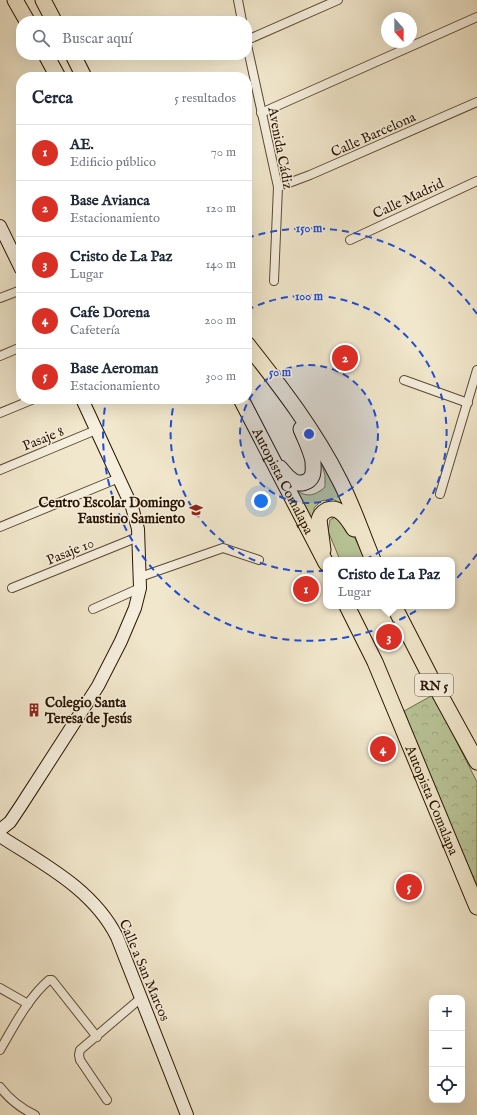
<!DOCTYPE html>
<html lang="es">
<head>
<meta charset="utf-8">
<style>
	:root { --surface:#fff; --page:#f2f2f3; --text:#1f2937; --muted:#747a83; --line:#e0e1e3; --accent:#d93025 }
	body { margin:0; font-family:"IM FELL English",serif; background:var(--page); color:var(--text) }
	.controls { position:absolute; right:12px; bottom:12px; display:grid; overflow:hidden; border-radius:8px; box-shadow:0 4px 16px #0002 }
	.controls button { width:36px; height:36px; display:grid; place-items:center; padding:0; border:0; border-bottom:1px solid var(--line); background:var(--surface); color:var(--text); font:20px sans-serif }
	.compass { position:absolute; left:381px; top:12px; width:36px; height:36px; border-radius:50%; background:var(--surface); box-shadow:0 4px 16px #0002; rotate:159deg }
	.you { position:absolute; left:261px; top:501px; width:14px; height:14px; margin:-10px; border:3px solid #fff; border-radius:50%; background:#1a73e8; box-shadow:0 0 0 6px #1a73e833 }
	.badge { display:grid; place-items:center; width:26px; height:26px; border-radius:50%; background:var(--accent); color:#fff; font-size:13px; font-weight:700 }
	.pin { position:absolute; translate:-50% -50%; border:2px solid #fff; box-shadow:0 1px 4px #0006 }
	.popup { position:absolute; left:323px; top:557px; width:132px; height:52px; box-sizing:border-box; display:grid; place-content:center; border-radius:8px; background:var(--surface); filter:drop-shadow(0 1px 3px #0005); font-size:13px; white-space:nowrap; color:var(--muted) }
	.popup b { font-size:15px; color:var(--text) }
	.popup::after { content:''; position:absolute; left:50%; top:100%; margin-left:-8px; border:8px solid transparent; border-top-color:var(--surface) }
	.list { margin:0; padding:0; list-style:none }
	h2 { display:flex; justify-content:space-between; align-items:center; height:52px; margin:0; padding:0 16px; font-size:17px }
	h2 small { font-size:13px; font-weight:400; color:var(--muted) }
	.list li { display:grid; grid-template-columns:26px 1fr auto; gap:12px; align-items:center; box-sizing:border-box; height:56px; padding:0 16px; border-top:1px solid var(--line) }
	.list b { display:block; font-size:15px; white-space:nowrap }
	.list p { margin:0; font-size:13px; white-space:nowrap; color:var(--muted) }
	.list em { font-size:13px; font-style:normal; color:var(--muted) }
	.icon { flex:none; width:22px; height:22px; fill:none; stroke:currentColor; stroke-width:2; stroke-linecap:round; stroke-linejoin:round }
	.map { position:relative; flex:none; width:477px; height:1115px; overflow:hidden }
	.search { position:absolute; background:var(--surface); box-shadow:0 4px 16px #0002; left:16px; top:16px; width:236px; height:44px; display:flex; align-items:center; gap:10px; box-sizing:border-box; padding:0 14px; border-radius:16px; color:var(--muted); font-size:15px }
	.panel { position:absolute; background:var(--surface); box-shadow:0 4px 16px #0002; left:16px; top:72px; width:236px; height:332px; border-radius:16px }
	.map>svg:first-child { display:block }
</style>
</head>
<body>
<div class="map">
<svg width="477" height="1115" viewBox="0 0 477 1115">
	<defs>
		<pattern id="forest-crowns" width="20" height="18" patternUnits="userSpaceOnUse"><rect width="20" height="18" fill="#b9c598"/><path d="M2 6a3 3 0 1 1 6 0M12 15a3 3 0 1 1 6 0" fill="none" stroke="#9fa881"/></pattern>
	</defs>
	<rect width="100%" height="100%" fill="#f1e7cc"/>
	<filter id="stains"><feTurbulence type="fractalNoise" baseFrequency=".005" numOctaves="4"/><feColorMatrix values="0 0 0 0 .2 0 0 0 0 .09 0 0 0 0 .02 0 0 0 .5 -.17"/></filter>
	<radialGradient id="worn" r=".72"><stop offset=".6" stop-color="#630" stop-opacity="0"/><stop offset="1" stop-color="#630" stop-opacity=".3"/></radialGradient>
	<g fill="#b9c598" stroke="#706d4c">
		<path d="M319 454 348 508 333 499 321 501 314 508V525L290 484C303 497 311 499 325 487V475Z"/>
		<polygon points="337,516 353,534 365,560 340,560 328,531 330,520"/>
	</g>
	<polygon fill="url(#forest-crowns)" stroke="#706d4c" points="433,695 477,782 477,885 444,811 404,711"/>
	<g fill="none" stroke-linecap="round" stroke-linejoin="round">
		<g stroke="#5a4a33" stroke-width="10">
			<g id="street">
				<polyline points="238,0 242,21"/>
				<polyline points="247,40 338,0"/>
				<polyline points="247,45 278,187 274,281"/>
				<polyline points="261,113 477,17"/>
				<polyline points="278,187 310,175 477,102"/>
				<polyline points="350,240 477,181"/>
				<polyline points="0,298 21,290"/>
				<polyline points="0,356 21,347"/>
				<polyline points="404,380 468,403"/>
				<polyline points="0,413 34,399"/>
				<polyline points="0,470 96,430"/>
				<polyline points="440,494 477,370"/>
				<polyline points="0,527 119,478"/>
				<polyline points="140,577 223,548 259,560"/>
				<polyline points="12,588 138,537"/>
				<polyline points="93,609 140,588"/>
				<polyline points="0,988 28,1004"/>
				<path d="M0 1050C14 1026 28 998 49 980H52L97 1037"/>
				<path d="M0 1087C10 1100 20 1108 35 1115"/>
				<polyline points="107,1100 80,1060 79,1055 80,1050 141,998"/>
			</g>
		</g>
		<g stroke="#281500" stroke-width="14">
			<g id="secondary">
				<polyline points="0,226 21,269"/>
				<polyline points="0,830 10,822 22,804 98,686 121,641 135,608 140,588 138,529 132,507 82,399"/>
				<path d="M0 836C43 864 93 889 117 937L187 1115"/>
			</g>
		</g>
		<g stroke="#281500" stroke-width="17">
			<g id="highway">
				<polyline points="15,0 27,21"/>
				<polyline points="43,0 54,21"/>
				<polyline points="46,55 58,77"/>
				<polyline points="73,55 84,77"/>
				<path d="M247 344C281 387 315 431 340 481 353 506 362 534 373 560"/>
				<path id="s1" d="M241 399 326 563"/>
				<path d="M280 468C284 473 288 478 293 481 299 485 309 483 312 476 314 472 313 465 313 461 311 450 305 439 301 429"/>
				<path d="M323 550 319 520C320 515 323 512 327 510 340 505 348 520 354 529"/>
				<path id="s2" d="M347 606 375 662 477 907"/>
				<polyline points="394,606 430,676 477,762"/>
			</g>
		</g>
		<use href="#street" stroke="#f6efde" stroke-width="8"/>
		<use href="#secondary" stroke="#f6efde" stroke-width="12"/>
		<use href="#highway" stroke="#f1e7cc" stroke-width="15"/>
	</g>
	<circle cx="309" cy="434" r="69" fill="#1d4ed8" fill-opacity=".12"/>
	<g fill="none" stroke="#1d4ed8" stroke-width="2" stroke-dasharray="7 5">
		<circle cx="309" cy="434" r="69"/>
		<path d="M247 310A138 138 0 1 1 175 399"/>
		<path d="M477 554A206 206 0 0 1 106 400M247 238A206 206 0 0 1 477 314"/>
	</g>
	<defs>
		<g id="school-bare" transform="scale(1.08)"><path d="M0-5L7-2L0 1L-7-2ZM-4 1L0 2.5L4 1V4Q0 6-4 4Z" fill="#8f2418" stroke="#f6efde" stroke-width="2.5" paint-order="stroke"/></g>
		<g id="building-bare" transform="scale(1.08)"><path d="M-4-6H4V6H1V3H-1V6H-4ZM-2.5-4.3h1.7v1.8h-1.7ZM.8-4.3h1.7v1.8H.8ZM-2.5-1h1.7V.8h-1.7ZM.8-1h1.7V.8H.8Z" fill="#8f2418" stroke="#f6efde" stroke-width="2.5" paint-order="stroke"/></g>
	</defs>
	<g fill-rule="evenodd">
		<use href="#school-bare" x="196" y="510"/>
		<use href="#building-bare" x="34" y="710"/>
	</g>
	<g text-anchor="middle" stroke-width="3" stroke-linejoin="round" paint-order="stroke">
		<rect fill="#f6efde" stroke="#665643" stroke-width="1" x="415" y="674" width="38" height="22" rx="3"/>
		<g font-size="13" font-weight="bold" fill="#281500">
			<text x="434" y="690">RN 5</text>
		</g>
		<g font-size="14" fill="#281500" stroke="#f6efde">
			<text transform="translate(373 134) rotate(-24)" y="5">Calle Barcelona</text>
			<text transform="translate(281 148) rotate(79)" y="5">Avenida Cádiz</text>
			<text transform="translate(408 198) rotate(-25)" y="5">Calle Madrid</text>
			<text transform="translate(43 438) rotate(-22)" y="5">Pasaje 8</text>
			<text dy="5" stroke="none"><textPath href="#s1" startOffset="92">Autopista Comalapa</textPath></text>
			<text transform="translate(70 551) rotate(-22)" y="5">Pasaje 10</text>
			<text dy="5" stroke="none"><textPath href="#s2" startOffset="212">Autopista Comalapa</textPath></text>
			<text transform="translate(145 970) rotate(67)" y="5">Calle a San Marcos</text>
		</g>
		<g font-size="14" font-weight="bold" fill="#281500" stroke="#f6efde" text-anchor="end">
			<text x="185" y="507">Centro Escolar Domingo<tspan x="185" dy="16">Faustino Samiento</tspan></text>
			<text x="45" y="707" text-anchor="start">Colegio Santa<tspan x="45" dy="16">Teresa de Jesús</tspan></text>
		</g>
	</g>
	<circle cx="309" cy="434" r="6" fill="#1d4ed8" stroke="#f6efde" stroke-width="2"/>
	<g font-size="12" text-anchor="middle" font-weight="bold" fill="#1d4ed8" stroke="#f6efde" stroke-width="3" stroke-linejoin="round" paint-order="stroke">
		<text x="309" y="232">150 m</text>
		<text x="309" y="300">100 m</text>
		<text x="280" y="376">50 m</text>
	</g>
	<rect width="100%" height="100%" filter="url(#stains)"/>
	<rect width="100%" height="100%" fill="url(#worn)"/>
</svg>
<div class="controls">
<button>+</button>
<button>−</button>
<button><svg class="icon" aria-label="locate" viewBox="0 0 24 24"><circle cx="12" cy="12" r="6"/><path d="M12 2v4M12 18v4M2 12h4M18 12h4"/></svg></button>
</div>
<svg class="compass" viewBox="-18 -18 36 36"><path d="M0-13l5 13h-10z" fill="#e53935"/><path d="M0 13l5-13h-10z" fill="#747a83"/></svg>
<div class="you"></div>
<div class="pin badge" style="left:306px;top:589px">1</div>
<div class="pin badge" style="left:345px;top:358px">2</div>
<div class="pin badge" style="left:389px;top:637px">3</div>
<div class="popup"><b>Cristo de La Paz</b>Lugar</div>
<div class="pin badge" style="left:383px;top:749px">4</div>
<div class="pin badge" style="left:409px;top:887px">5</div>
<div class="search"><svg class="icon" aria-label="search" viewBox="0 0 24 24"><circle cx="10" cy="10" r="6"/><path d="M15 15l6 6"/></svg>Buscar aquí</div>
<section class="panel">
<h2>Cerca<small>5 resultados</small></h2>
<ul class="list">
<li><span class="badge">1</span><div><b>AE.</b><p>Edificio público</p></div><em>70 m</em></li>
<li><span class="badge">2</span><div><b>Base Avianca</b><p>Estacionamiento</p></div><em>120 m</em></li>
<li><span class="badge">3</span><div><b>Cristo de La Paz</b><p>Lugar</p></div><em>140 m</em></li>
<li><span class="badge">4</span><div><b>Cafe Dorena</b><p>Cafetería</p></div><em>200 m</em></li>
<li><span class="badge">5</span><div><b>Base Aeroman</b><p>Estacionamiento</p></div><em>300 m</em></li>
</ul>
</section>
</div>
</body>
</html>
